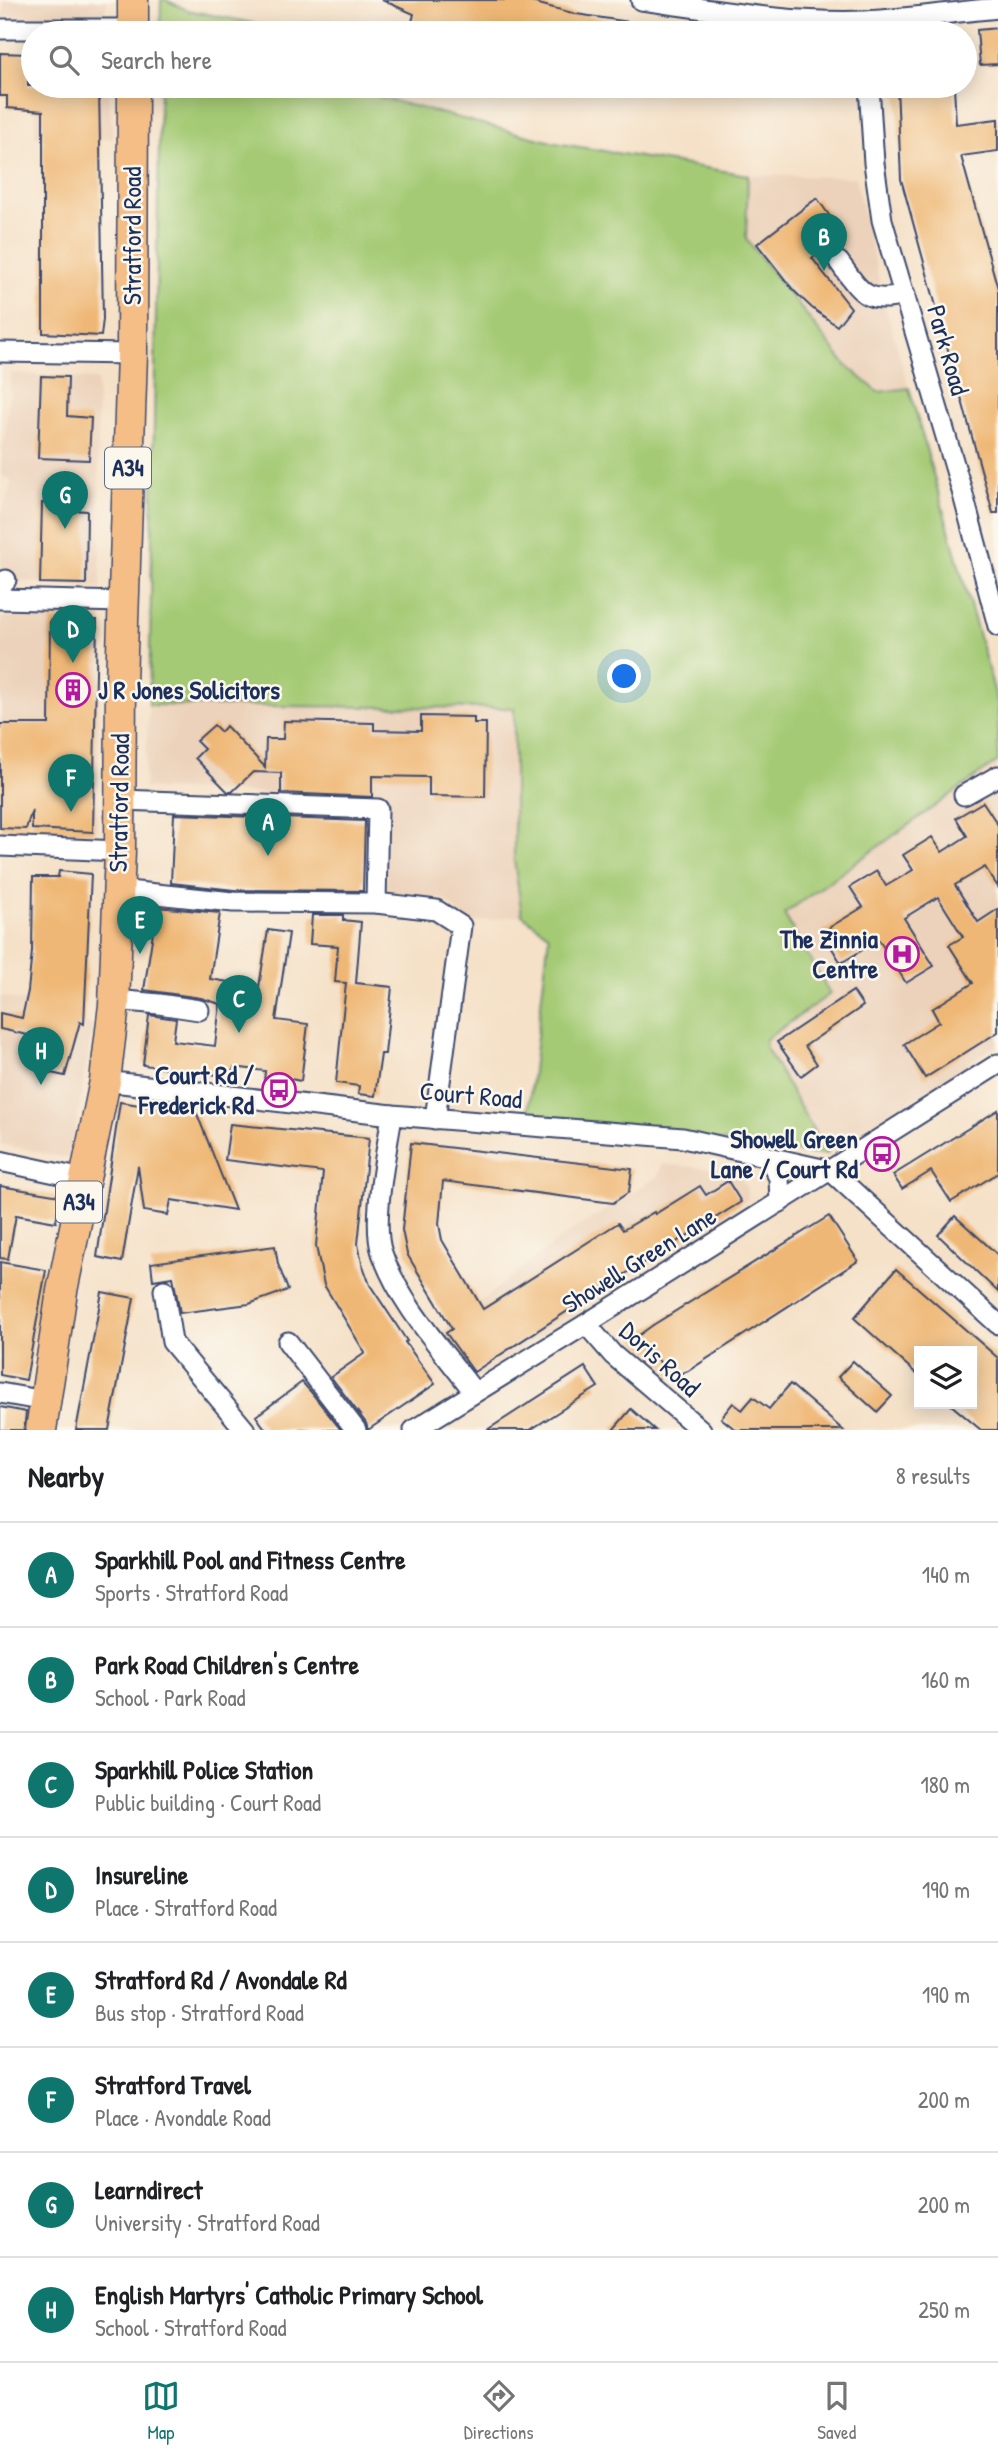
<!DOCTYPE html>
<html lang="en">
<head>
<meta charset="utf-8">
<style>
	:root { --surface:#fff; --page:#f2f2f2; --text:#202124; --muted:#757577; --line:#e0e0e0; --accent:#0f766e }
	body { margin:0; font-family:"Patrick Hand",sans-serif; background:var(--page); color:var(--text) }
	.controls { position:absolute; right:21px; bottom:21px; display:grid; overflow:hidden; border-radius:0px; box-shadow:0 4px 18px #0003 }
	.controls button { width:63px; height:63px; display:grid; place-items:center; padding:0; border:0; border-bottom:2px solid var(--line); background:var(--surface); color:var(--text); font:35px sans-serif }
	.you { position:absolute; left:625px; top:677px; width:24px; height:24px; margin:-18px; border:5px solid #fff; border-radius:50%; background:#1a73e8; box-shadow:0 0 0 10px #1a73e833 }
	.badge { display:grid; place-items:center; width:46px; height:46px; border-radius:50%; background:var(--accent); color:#fff; font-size:23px; font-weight:700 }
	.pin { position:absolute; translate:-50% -58px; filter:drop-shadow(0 2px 4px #0008) }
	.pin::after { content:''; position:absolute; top:37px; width:24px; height:21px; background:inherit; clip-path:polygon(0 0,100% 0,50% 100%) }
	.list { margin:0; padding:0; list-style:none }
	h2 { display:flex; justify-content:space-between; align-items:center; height:91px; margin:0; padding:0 28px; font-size:30px }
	h2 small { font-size:23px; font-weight:400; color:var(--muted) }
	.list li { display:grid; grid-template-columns:46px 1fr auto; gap:21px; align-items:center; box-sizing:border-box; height:105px; padding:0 28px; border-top:2px solid var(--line) }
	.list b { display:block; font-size:26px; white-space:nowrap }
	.list p { margin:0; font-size:23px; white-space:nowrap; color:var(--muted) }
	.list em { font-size:23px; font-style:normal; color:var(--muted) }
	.icon { flex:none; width:38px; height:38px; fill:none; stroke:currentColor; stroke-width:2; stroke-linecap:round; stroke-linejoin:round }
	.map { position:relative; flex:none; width:998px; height:1430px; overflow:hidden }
	.search { position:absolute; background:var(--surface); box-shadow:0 4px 18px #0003; left:21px; right:21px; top:21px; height:77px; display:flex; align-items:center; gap:18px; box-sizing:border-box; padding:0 24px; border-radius:38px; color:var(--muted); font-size:26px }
	.sheet { height:931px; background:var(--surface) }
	nav { display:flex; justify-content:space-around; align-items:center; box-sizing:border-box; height:98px; border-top:2px solid var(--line); background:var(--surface); font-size:19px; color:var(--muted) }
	nav a { display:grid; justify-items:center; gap:4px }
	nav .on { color:var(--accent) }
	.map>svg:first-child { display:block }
</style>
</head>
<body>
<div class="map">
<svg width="998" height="1430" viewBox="0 0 998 1430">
	<rect width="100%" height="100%" fill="#fbf7ec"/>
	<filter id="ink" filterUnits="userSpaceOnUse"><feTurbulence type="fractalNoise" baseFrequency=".0143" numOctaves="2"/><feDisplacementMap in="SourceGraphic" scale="14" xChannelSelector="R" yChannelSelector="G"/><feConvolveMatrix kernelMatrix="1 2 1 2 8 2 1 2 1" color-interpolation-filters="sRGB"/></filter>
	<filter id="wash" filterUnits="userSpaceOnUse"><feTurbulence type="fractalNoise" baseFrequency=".00686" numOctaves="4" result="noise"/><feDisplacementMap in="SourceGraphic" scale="28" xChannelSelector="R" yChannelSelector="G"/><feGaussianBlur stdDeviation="1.57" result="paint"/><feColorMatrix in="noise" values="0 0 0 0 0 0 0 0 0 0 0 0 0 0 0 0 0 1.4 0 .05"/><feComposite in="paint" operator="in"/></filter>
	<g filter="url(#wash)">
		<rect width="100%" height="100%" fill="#f5e1c8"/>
		<g fill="#ecd2ba">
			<polygon points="4,0 107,0 104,16 1,17 4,11"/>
			<polygon points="37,86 108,86 113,139 35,137"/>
			<polygon points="748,175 855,177 884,302 909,388 878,392 845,365 746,239"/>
			<polygon points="12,373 97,380 101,588 0,579 0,518 12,481 0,474"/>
			<polygon points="0,617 102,617 96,839 0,832"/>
			<polygon points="149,705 515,708 514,860 522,915 470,923 445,900 386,897 387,799 144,788"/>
			<polygon points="998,761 998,1044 846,1145 827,1154 766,1048 765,1040 830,994 783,914"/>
			<polygon points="0,996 26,1002 93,1026 70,1159 0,1144"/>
			<polygon points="662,1164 726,1170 740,1177 746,1187 748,1199 474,1380 441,1332 562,1237 657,1177"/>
		</g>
		<g fill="#a4ca75" stroke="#607c6a" stroke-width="2">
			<polygon points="161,0 166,0 187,10 257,24 272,33 160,33"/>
			<polygon points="160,86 362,86 382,98 556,143 748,175 746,239 846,365 878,392 909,388 998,704 998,761 784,914 830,994 765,1040 766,1048 827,1154 810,1154 528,1113 549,935 522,915 514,860 514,708 149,705"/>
		</g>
		<g id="blocks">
			<g fill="#efb774">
				<polygon points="382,0 524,0 576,14 650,25 649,33 456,33 412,22 414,14"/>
				<polygon points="998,28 998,64 980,65 977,30"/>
				<polygon points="0,53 28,54 28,86 99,86 103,319 101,336 43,333 43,111 7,108 7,96 0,96"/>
				<polygon points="897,86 954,86 956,124 998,119 998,151 961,156 998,289 998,513 993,513 901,179"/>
				<polygon points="817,198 843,235 812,258 851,308 837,326 812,308 794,291 757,244"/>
				<polygon points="41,376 68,377 67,416 91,418 89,460 38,458"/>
				<polygon points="42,503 56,503 56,509 87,511 86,584 40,583"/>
				<polygon points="50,620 97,620 93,832 32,829 32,810 26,829 0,828 0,724 49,724"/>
				<polygon points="421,716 474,717 474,723 486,723 485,797 429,796 429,777 372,776 372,797 281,793 281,773 253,772 232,792 228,792 195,758 204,749 196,741 214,725 221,732 226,726 265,767 266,739 283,739 284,721 374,723 374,730 421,731"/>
				<polygon points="983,802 998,825 998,887 985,867 955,885 978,922 998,909 998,1032 925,1078 904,1044 939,1022 932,1009 973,983 949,945 963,937 938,897 904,918 934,966 906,983 879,940 841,963 822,932 863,907 850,887 877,871 886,886 913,870 903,855 932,837 942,852 967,836 956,818"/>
				<polygon points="174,814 365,821 363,891 234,890 171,883"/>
				<polygon points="59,871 91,874 84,1024 80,1022 65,1076 46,1072 47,1065 36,1062 41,1038 0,1029 0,1013 22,1018 28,991 32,951 33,877 58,877"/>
				<polygon points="157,907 220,913 210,979 259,987 268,930 289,933 276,1020 308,1024 301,1081 285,1078 284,1085 264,1082 265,1071 234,1067 232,1077 143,1065 149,1015 176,1019 173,1041 215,1046 220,1004 201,998 144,990"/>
				<polygon points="312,915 343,915 343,920 361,922 356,983 392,987 385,1054 381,1054 375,1096 358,1094 359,1086 336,1083 346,983 335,982 338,946 310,944"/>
				<polygon points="853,991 863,1006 805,1046 817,1064 801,1076 777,1042"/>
				<polygon points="120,1102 197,1114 235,1210 171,1200 168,1215 144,1211 138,1166 122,1262 97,1257"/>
				<polygon points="998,1110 998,1173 951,1202 931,1171 902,1189 893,1175"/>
				<polygon points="230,1124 369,1138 358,1244 362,1263 370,1285 407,1341 405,1342 435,1384 368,1430 366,1423 331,1377 365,1353 324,1285 316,1246 323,1172 225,1160"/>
				<polygon points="411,1143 632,1169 629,1192 613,1203 443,1181 439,1224 442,1240 483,1309 618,1223 623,1230 654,1212 655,1214 700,1186 706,1195 728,1181 741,1202 609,1284 474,1372 446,1333 452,1329 407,1254 402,1230"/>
				<polygon points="0,1186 60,1196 56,1222 16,1215 8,1259 0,1258"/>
				<polygon points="829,1216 858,1261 688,1371 671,1377 653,1353 641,1347 635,1338 653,1325"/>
				<polygon points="955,1216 998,1255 998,1292 938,1235"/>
				<polygon points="275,1246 278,1264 288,1290 249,1304 180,1313 173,1277 153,1280 151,1263"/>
				<polygon points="0,1262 46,1270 26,1380 0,1375"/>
				<polygon points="896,1269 998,1358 998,1430 981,1430 950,1404 972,1404 972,1351 919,1351 919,1376 854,1318"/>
				<polygon points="102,1292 134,1298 109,1430 76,1430"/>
				<polygon points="853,1361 892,1396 877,1412 838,1377"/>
				<polygon points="585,1367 598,1387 577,1400 530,1430 487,1430"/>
				<polygon points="302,1382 310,1391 341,1430 266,1430 256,1416"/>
				<polygon points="790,1384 843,1430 736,1430 721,1418 733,1403 742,1410 753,1397 769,1409"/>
				<polygon points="0,1407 26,1412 24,1430 0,1430"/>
				<polygon points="631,1409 655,1430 613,1430"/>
			</g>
		</g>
	</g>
	<g filter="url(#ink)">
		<use href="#blocks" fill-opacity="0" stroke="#3c4a6e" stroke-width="2"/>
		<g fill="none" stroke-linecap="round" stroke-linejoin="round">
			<g stroke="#3c4a6e" stroke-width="23">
				<g id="minor">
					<path d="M641 0C715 10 790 24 865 21 909 19 954 12 998 8"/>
					<polyline points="0,29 133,29"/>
					<polyline points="869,86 874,163 882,220 962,491 998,626"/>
					<path d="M839 262C861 292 865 305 905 295"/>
					<polyline points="0,352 132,354"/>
					<polyline points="0,586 6,580"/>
					<polyline points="0,599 123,602"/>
					<polyline points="964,795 998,776"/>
					<polyline points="0,846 120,851"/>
					<polyline points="118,890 233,902 376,903 378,809 120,800"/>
					<polyline points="376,903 436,910 461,926 435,1119"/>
					<polyline points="115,1000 159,1004 199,1010"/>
					<polyline points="105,1081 392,1115 683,1138 831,1171 998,1324"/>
					<path d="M392 1115C387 1150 371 1221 382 1253 400 1305 442 1349 474 1392"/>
					<polyline points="769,1158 779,1178 780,1202"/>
					<polyline points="0,1161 83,1179"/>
					<polyline points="164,1290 172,1342 245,1430"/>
					<polyline points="586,1324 613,1355 701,1430"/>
					<polyline points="288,1342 356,1430"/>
					<polyline points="0,1393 45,1401"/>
					<polyline points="414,1430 586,1324 998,1064"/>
				</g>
			</g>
			<g stroke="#3c4a6e" stroke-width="33">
				<g id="highway">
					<polyline points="133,33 133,0"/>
					<polyline points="41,1430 62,1291 105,1081 114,1005 120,851 121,682 132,354 133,86"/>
				</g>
			</g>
			<use href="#minor" stroke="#fff" stroke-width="19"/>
			<use href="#highway" stroke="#f5be86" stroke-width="30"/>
		</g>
	</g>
	<defs>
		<g id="building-ring" transform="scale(1.75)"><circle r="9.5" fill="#fbf7ec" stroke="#b5179e" stroke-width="1.5"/><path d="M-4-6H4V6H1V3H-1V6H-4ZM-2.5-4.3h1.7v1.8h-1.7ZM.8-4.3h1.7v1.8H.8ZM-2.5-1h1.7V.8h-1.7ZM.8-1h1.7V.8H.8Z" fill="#b5179e"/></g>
		<g id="hospital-ring" transform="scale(1.75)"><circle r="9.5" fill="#fbf7ec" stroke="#b5179e" stroke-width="1.5"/><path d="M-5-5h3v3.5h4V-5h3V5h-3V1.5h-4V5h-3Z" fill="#b5179e"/></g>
		<g id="bus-ring" transform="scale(1.75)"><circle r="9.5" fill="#fbf7ec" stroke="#b5179e" stroke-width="1.5"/><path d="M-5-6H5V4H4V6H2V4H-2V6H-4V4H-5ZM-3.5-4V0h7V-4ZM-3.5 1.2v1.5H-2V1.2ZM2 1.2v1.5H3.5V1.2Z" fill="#b5179e"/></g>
	</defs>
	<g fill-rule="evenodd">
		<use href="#building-ring" x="73" y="690"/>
		<use href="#hospital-ring" x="902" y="954"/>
		<use href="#bus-ring" x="279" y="1090"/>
		<use href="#bus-ring" x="882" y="1154"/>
	</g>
	<g text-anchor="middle" stroke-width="5" stroke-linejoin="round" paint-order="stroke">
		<g fill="#fbf7ec" stroke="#5e6b89" stroke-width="2">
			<rect x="105" y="447.5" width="46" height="41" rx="5"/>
			<rect x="56" y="1181.5" width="46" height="41" rx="5"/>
		</g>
		<g font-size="24" font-weight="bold" fill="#1b2f5e">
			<text x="128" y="476">A34</text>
			<text x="79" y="1210">A34</text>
		</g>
		<g font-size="26" fill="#1b2f5e" stroke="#fbf7ec">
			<text transform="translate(132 236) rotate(-90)" y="9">Stratford Road</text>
			<text transform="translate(948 350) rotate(74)" y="9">Park Road</text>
			<text transform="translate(119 803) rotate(-89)" y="9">Stratford Road</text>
			<text transform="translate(471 1095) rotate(5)" y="9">Court Road</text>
			<text transform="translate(639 1260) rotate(-32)" y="9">Showell Green Lane</text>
			<text transform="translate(660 1359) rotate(42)" y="9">Doris Road</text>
		</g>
		<g font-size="26" font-weight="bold" fill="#1b2f5e" stroke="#fbf7ec" text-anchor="end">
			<text x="98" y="699" text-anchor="start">J R Jones Solicitors</text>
			<text x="878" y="948">The Zinnia<tspan x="878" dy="30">Centre</tspan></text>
			<text x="254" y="1084">Court Rd /<tspan x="254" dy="30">Frederick Rd</tspan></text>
			<text x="858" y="1148">Showell Green<tspan x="858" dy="30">Lane / Court Rd</tspan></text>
		</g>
	</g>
</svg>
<div class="controls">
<button><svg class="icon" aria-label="layers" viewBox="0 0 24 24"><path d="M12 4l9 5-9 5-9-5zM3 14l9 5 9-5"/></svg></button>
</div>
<div class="you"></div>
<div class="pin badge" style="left:268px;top:856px">A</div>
<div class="pin badge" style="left:824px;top:271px">B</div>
<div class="pin badge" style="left:239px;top:1033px">C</div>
<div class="pin badge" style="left:73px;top:663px">D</div>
<div class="pin badge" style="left:140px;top:954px">E</div>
<div class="pin badge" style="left:71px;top:812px">F</div>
<div class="pin badge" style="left:65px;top:529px">G</div>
<div class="pin badge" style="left:41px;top:1085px">H</div>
<div class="search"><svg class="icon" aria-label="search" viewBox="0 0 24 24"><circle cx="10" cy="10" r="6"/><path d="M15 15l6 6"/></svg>Search here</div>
</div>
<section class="sheet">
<h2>Nearby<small>8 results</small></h2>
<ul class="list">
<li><span class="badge">A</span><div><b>Sparkhill Pool and Fitness Centre</b><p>Sports · Stratford Road</p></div><em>140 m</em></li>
<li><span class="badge">B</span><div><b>Park Road Children's Centre</b><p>School · Park Road</p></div><em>160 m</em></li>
<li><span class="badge">C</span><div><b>Sparkhill Police Station</b><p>Public building · Court Road</p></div><em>180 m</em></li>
<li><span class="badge">D</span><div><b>Insureline</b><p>Place · Stratford Road</p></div><em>190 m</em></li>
<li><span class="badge">E</span><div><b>Stratford Rd / Avondale Rd</b><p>Bus stop · Stratford Road</p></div><em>190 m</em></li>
<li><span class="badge">F</span><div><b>Stratford Travel</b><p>Place · Avondale Road</p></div><em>200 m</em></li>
<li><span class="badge">G</span><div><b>Learndirect</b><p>University · Stratford Road</p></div><em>200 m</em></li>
<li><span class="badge">H</span><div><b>English Martyrs' Catholic Primary School</b><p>School · Stratford Road</p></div><em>250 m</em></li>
</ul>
</section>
<nav>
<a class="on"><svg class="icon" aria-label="map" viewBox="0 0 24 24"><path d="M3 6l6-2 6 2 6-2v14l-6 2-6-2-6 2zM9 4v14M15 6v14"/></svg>Map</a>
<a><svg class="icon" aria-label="directions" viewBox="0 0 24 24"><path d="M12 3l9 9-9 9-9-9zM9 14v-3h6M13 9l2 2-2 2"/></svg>Directions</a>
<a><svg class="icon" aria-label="saved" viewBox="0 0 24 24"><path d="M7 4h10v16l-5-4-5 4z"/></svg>Saved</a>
</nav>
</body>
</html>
